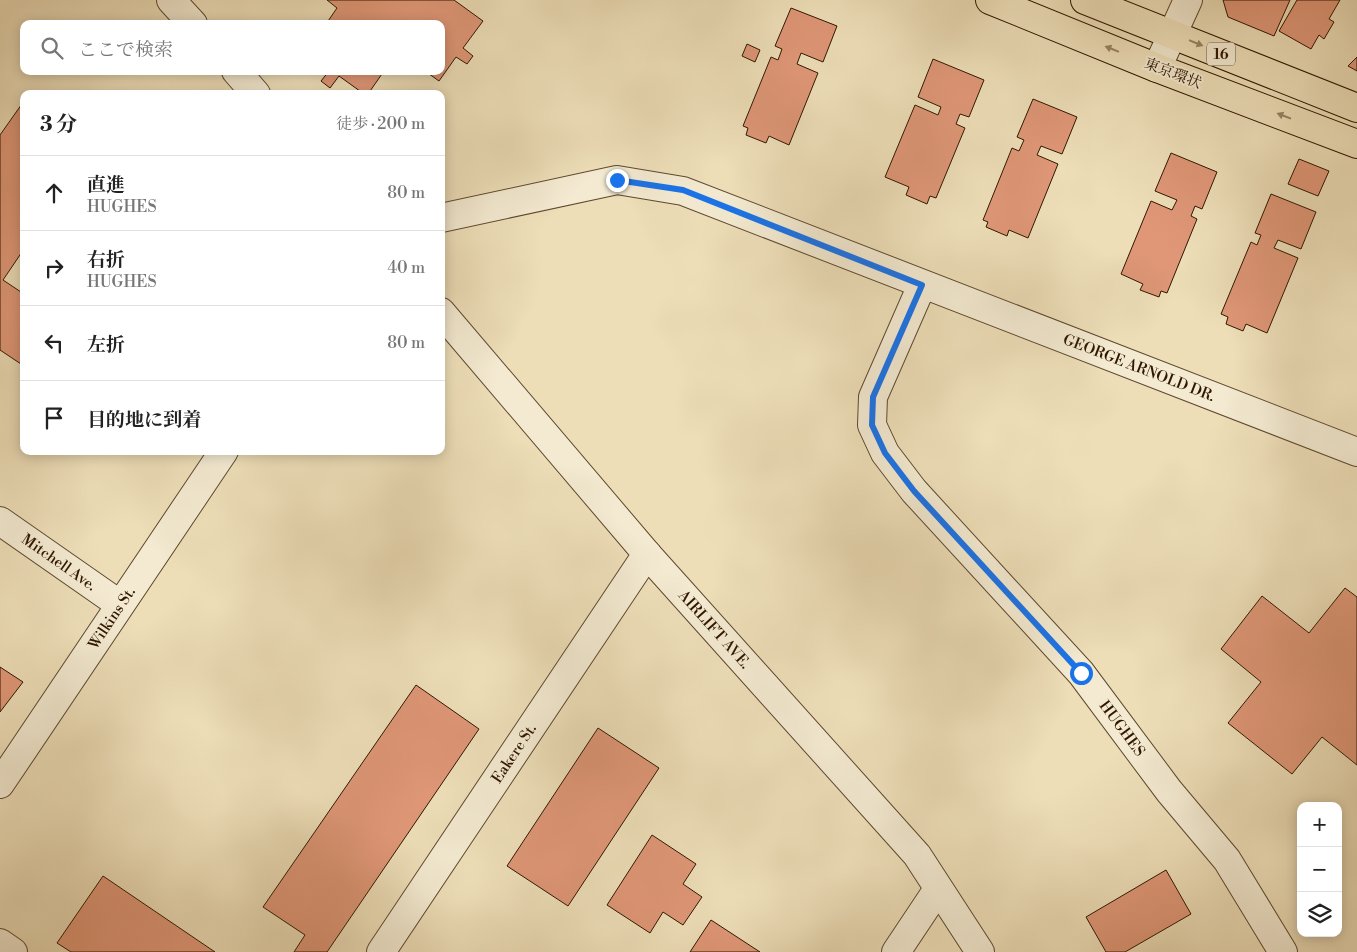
<!DOCTYPE html>
<html lang="ja">
<head>
<meta charset="utf-8">
<style>
	:root { --surface:#fff; --page:#f2f2f2; --text:#222; --muted:#767676; --line:#e0e0e0 }
	body { margin:0; font-family:"Libre Bodoni","Noto Serif JP",serif; background:var(--page); color:var(--text) }
	.controls { position:absolute; right:15px; bottom:15px; display:grid; overflow:hidden; border-radius:10px; box-shadow:0 2px 12px #0003 }
	.controls button { width:45px; height:45px; display:grid; place-items:center; padding:0; border:0; border-bottom:1px solid var(--line); background:var(--surface); color:var(--text); font:25px sans-serif }
	.stop { position:absolute; width:15px; height:15px; margin:-11px; border:4px solid #1a73e8; border-radius:50%; background:#fff }
	.stop.end { background:#1a73e8; border-color:#fff; box-shadow:0 1px 5px #0008 }
	.list { margin:0; padding:0; list-style:none }
	h2 { display:flex; justify-content:space-between; align-items:center; height:65px; margin:0; padding:0 20px; font-size:21px }
	h2 small { font-size:16px; font-weight:400; color:var(--muted) }
	.list li { display:grid; grid-template-columns:32px 1fr auto; gap:15px; align-items:center; box-sizing:border-box; height:75px; padding:0 20px; border-top:1px solid var(--line) }
	.list b { display:block; font-size:19px; white-space:nowrap }
	.list p { margin:0; font-size:16px; white-space:nowrap; color:var(--muted) }
	.list em { font-size:16px; font-style:normal; color:var(--muted) }
	.icon { flex:none; width:28px; height:28px; fill:none; stroke:currentColor; stroke-width:2; stroke-linecap:round; stroke-linejoin:round }
	.map { position:relative; flex:none; width:1357px; height:952px; overflow:hidden }
	.search { position:absolute; background:var(--surface); box-shadow:0 2px 12px #0003; left:20px; top:20px; width:425px; height:55px; display:flex; align-items:center; gap:12px; box-sizing:border-box; padding:0 18px; border-radius:10px; color:var(--muted); font-size:19px }
	.panel { position:absolute; background:var(--surface); box-shadow:0 2px 12px #0003; left:20px; top:90px; width:425px; height:365px; border-radius:10px }
	.map>svg:first-child { display:block }
</style>
</head>
<body>
<div class="map">
<svg width="1357" height="952" viewBox="0 0 1357 952">
	<rect width="100%" height="100%" fill="#eddeb8"/>
	<filter id="stains"><feTurbulence type="fractalNoise" baseFrequency=".004" numOctaves="4"/><feColorMatrix values="0 0 0 0 .2 0 0 0 0 .09 0 0 0 0 .02 0 0 0 .5 -.17"/></filter>
	<radialGradient id="worn" r=".72"><stop offset=".6" stop-color="#630" stop-opacity="0"/><stop offset="1" stop-color="#630" stop-opacity=".3"/></radialGradient>
	<g fill="#df9777" stroke="#2f1700">
		<polygon points="327,0 454,0 483,21 463,48 473,56 467,64 456,57 439,81 425,71 441,71 441,24 326,24 337,8"/>
		<polygon points="1223,0 1290,0 1274,36 1228,17"/>
		<polygon points="1297,0 1340,0 1329,19 1334,22 1324,39 1319,35 1311,49 1279,31"/>
		<polygon points="791,8 837,26 823,62 801,53 797,64 818,73 789,145 769,136 766,143 746,135 748,128 743,126 771,57 778,60 782,49 775,46"/>
		<polygon points="747,44 760,50 755,62 742,56"/>
		<polygon points="1357,57 1357,71 1348,66"/>
		<polygon points="933,59 984,80 969,117 960,114 956,124 965,128 936,198 930,196 927,204 906,195 909,187 885,177 915,105 938,115 941,107 918,97"/>
		<polygon points="329,71 384,71 368,94 364,94 339,76 330,88 321,81"/>
		<polygon points="1033,99 1077,117 1062,154 1041,146 1037,155 1058,164 1028,238 1009,230 1007,236 986,227 988,222 983,220 1012,148 1019,151 1024,140 1017,137"/>
		<polygon points="24,101 24,249 3,280 24,294 24,366 0,350 0,135"/>
		<polygon points="1171,153 1217,172 1202,209 1195,206 1191,216 1197,219 1167,293 1161,291 1159,297 1140,290 1143,284 1121,274 1151,201 1172,210 1177,200 1155,191"/>
		<polygon points="1299,159 1329,171 1318,196 1288,184"/>
		<polygon points="1271,194 1316,212 1301,249 1278,240 1274,248 1298,258 1267,333 1246,324 1243,331 1226,324 1228,317 1221,314 1251,242 1257,245 1261,235 1255,233"/>
		<polygon points="1345,588 1357,597 1357,765 1322,737 1292,774 1228,723 1261,682 1221,649 1262,596 1309,633"/>
		<polygon points="0,667 23,682 0,712"/>
		<polygon points="416,685 479,729 327,952 294,952 305,935 263,907"/>
		<polygon points="598,728 659,768 568,906 507,866"/>
		<polygon points="652,835 696,864 683,884 702,897 683,925 663,912 650,933 607,905"/>
		<polygon points="1166,870 1191,914 1125,952 1106,952 1086,917"/>
		<polygon points="103,876 215,952 71,952 57,943"/>
		<polygon points="711,920 760,952 690,952"/>
	</g>
	<g fill="none" stroke-linecap="round" stroke-linejoin="round">
		<g stroke="#5e492e" stroke-width="30">
			<g id="minor">
				<polyline points="171,0 193,24"/>
				<polyline points="1157,68 1188,0"/>
				<polyline points="236,71 256,94"/>
				<path id="s1" d="M441 218 617 180 683 191 1357 452"/>
				<path id="s2" d="M922 285 873 397 872 425 885 453 914 491 1081 673 1169 791 1227 860 1283 952"/>
				<path id="s3" d="M441 312 647 554 917 855 980 952"/>
				<path id="s4" d="M0 521 119 604"/>
				<path id="s5" d="M0 784 224 451"/>
				<polyline points="0,943 13,952"/>
				<path id="s6" d="M381 952 647 554"/>
				<polyline points="896,952 938,889"/>
			</g>
		</g>
		<g stroke="#2f1700" stroke-width="30">
			<g id="highway">
				<polyline points="990,0 1157,68 1357,144"/>
				<polyline points="1085,0 1357,108"/>
			</g>
		</g>
		<use href="#minor" stroke="#f3ead1" stroke-width="28"/>
		<use href="#highway" stroke="#eddeb8" stroke-width="28"/>
	</g>
	<defs><path id="oneway-solid" d="M-6-.8H1V-3.2L6.5 0L1 3.2V.8H-6Z" transform="scale(1.25)"/></defs>
	<g fill="#988465">
		<use href="#oneway-solid" transform="translate(1196 43) rotate(22)"/>
		<use href="#oneway-solid" transform="translate(1112 49) rotate(-158)"/>
		<use href="#oneway-solid" transform="translate(1284 116) rotate(-159)"/>
	</g>
	<g fill="none" stroke-linecap="round" stroke-linejoin="round">
		<polyline stroke="#1a73e8" stroke-width="6" points="617,180 683,190 922,285 873,397 872,425 885,453 914,491 1081,673"/>
	</g>
	<g text-anchor="middle" stroke-width="4" stroke-linejoin="round" paint-order="stroke">
		<rect fill="#f3ead1" stroke="#6a563f" stroke-width="1" x="1207" y="42.5" width="28" height="23" rx="4"/>
		<g font-size="14" font-weight="bold" fill="#2f1700">
			<text x="1221" y="59">16</text>
		</g>
		<g font-size="15" fill="#2f1700" stroke="#f3ead1">
			<text transform="translate(1173 73) rotate(21)" y="5">東京環状</text>
			<text dy="5" stroke="none"><textPath href="#s1" startOffset="736">GEORGE ARNOLD DR.</textPath></text>
			<text dy="5" stroke="none"><textPath href="#s4" startOffset="72">Mitchell Ave.</textPath></text>
			<text dy="5" stroke="none"><textPath href="#s5" startOffset="200">Wilkins St.</textPath></text>
			<text dy="5" stroke="none"><textPath href="#s3" startOffset="419">AIRLIFT AVE.</textPath></text>
			<text dy="5" stroke="none"><textPath href="#s2" startOffset="545">HUGHES</textPath></text>
			<text dy="5" stroke="none"><textPath href="#s6" startOffset="239">Eakere St.</textPath></text>
		</g>
	</g>
	<rect width="100%" height="100%" filter="url(#stains)"/>
	<rect width="100%" height="100%" fill="url(#worn)"/>
</svg>
<div class="controls">
<button>+</button>
<button>−</button>
<button><svg class="icon" aria-label="layers" viewBox="0 0 24 24"><path d="M12 4l9 5-9 5-9-5zM3 14l9 5 9-5"/></svg></button>
</div>
<div class="stop" style="left:1081px;top:673px"></div>
<div class="stop end" style="left:617px;top:180px"></div>
<div class="search"><svg class="icon" aria-label="search" viewBox="0 0 24 24"><circle cx="10" cy="10" r="6"/><path d="M15 15l6 6"/></svg>ここで検索</div>
<section class="panel">
<h2>3 分<small>徒歩 · 200 m</small></h2>
<ul class="list">
<li><svg class="icon" aria-label="ahead" viewBox="0 0 24 24"><path d="M12 20V5M6 11l6-6 6 6"/></svg><div><b>直進</b><p>HUGHES</p></div><em>80 m</em></li>
<li><svg class="icon" aria-label="right" viewBox="0 0 24 24"><path d="M7 20v-9h11M14 6l5 5-5 5"/></svg><div><b>右折</b><p>HUGHES</p></div><em>40 m</em></li>
<li><svg class="icon" aria-label="left" viewBox="0 0 24 24"><path d="M17 20v-9H6M10 6l-5 5 5 5"/></svg><div><b>左折</b></div><em>80 m</em></li>
<li><svg class="icon" aria-label="arrive" viewBox="0 0 24 24"><path d="M6 21V4h12l-3 4 3 4H6"/></svg><div><b>目的地に到着</b></div></li>
</ul>
</section>
</div>
</body>
</html>
